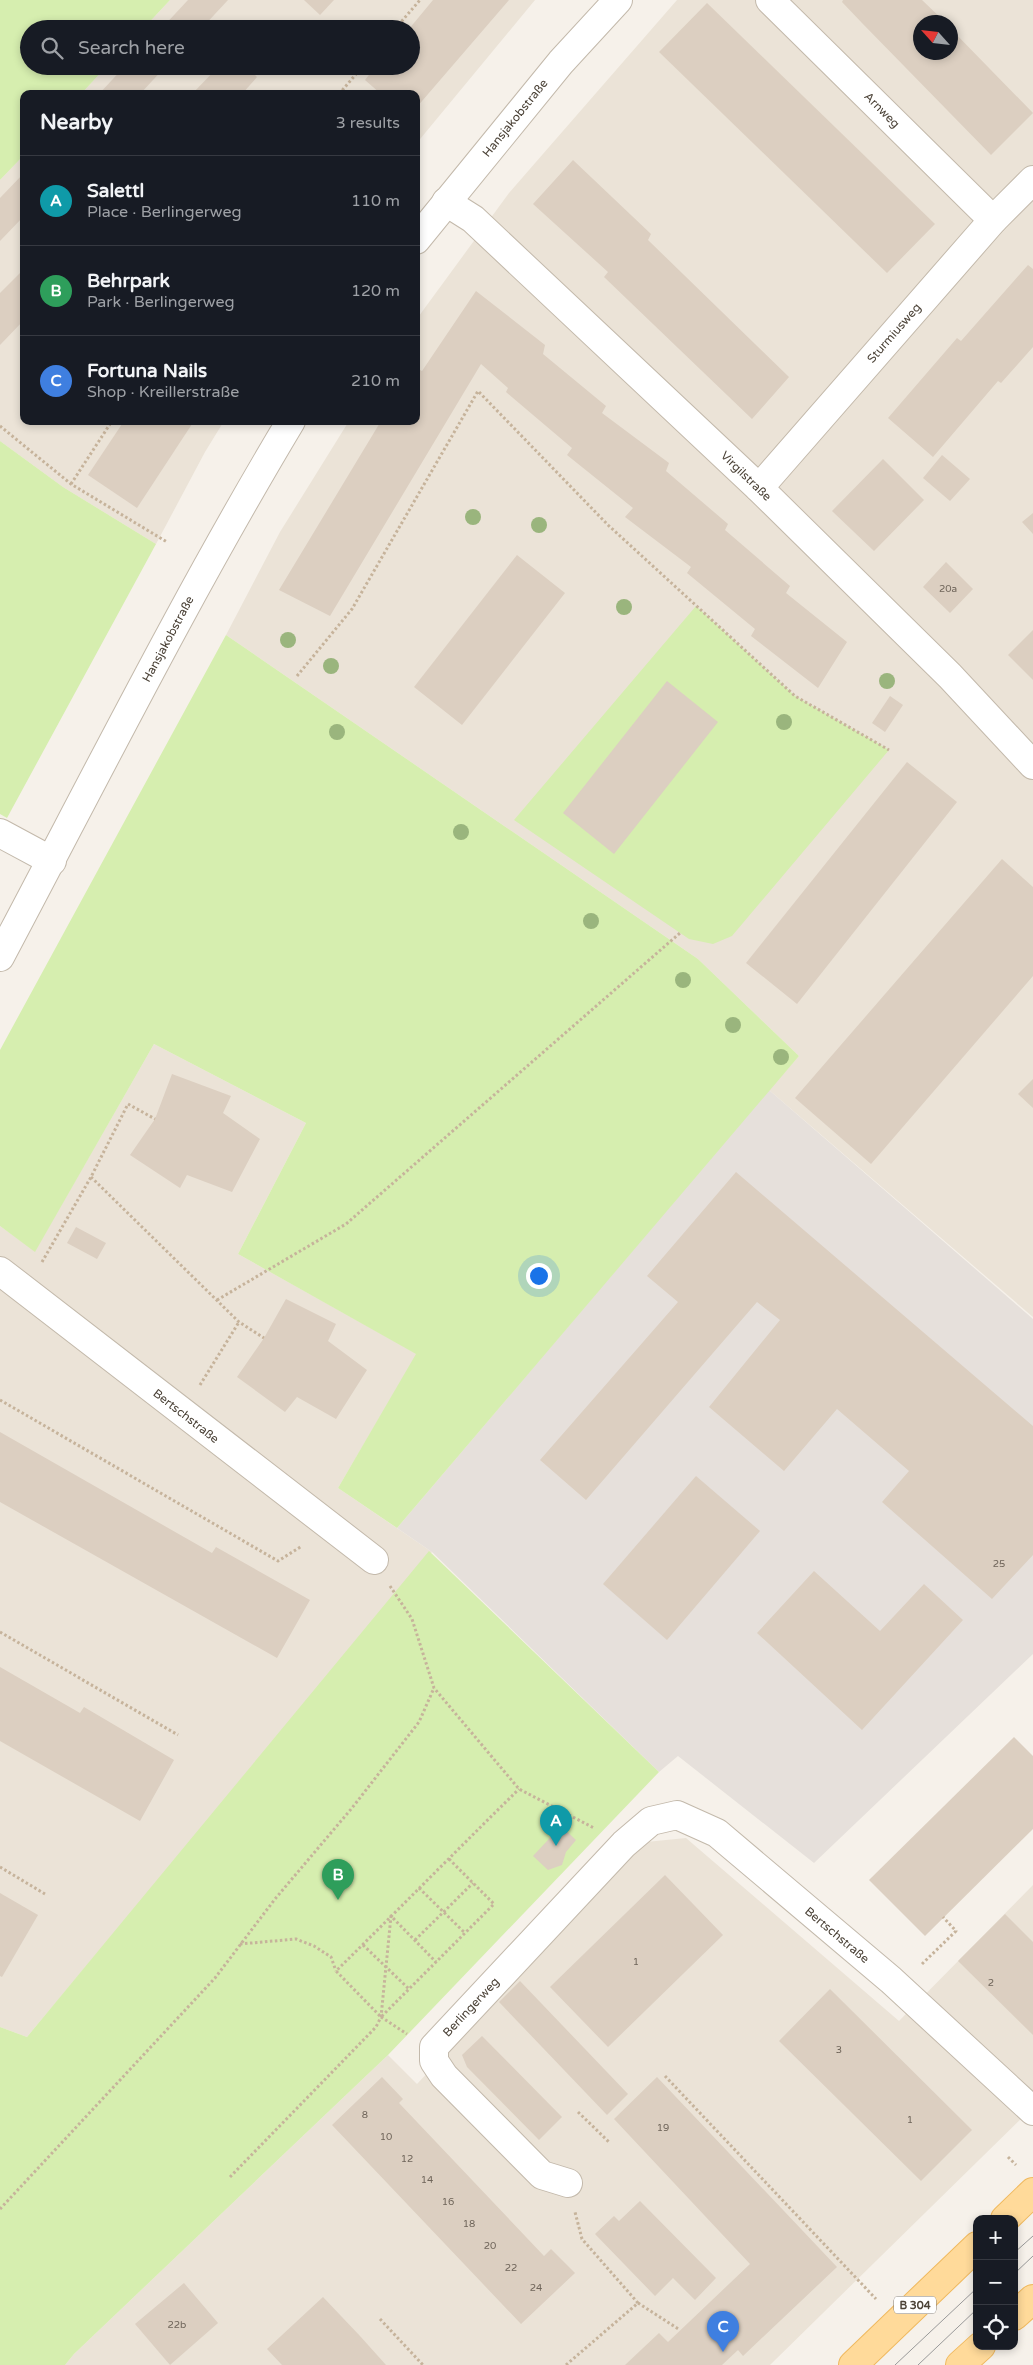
<!DOCTYPE html>
<html lang="en">
<head>
<meta charset="utf-8">
<style>
	:root { --surface:#171b24; --page:#242831; --text:#f1f3f6; --muted:#9ea1a6; --line:#363941; --accent:#0f766e }
	body { margin:0; font-family:"Varela Round",sans-serif; background:var(--page); color:var(--text) }
	.controls { position:absolute; right:15px; bottom:15px; display:grid; overflow:hidden; border-radius:10px; box-shadow:0 2px 8px #0003 }
	.controls button { width:45px; height:45px; display:grid; place-items:center; padding:0; border:0; border-bottom:1px solid var(--line); background:var(--surface); color:var(--text); font:25px sans-serif }
	.compass { position:absolute; left:913px; top:15px; width:45px; height:45px; border-radius:50%; background:var(--surface); box-shadow:0 2px 8px #0003; rotate:297deg }
	.you { position:absolute; left:538px; top:1275px; width:18px; height:18px; margin:-12px; border:4px solid #fff; border-radius:50%; background:#1a73e8; box-shadow:0 0 0 8px #1a73e833 }
	.badge { display:grid; place-items:center; width:32px; height:32px; border-radius:50%; background:var(--accent); color:#fff; font-size:16px; font-weight:700 }
	.pin { position:absolute; translate:-50% -41px; filter:drop-shadow(0 1px 2px #0008) }
	.pin::after { content:''; position:absolute; top:26px; width:18px; height:15px; background:inherit; clip-path:polygon(0 0,100% 0,50% 100%) }
	.list { margin:0; padding:0; list-style:none }
	h2 { display:flex; justify-content:space-between; align-items:center; height:65px; margin:0; padding:0 20px; font-size:21px }
	h2 small { font-size:16px; font-weight:400; color:var(--muted) }
	.list li { display:grid; grid-template-columns:32px 1fr auto; gap:15px; align-items:center; box-sizing:border-box; height:90px; padding:0 20px; border-top:1px solid var(--line) }
	.list b { display:block; font-size:19px; white-space:nowrap }
	.list p { margin:0; font-size:16px; white-space:nowrap; color:var(--muted) }
	.list em { font-size:16px; font-style:normal; color:var(--muted) }
	.icon { flex:none; width:28px; height:28px; fill:none; stroke:currentColor; stroke-width:2; stroke-linecap:round; stroke-linejoin:round }
	.map { position:relative; flex:none; width:1033px; height:2365px; overflow:hidden }
	.search { position:absolute; background:var(--surface); box-shadow:0 2px 8px #0003; left:20px; top:20px; width:400px; height:55px; display:flex; align-items:center; gap:12px; box-sizing:border-box; padding:0 18px; border-radius:28px; color:var(--muted); font-size:19px }
	.panel { position:absolute; background:var(--surface); box-shadow:0 2px 8px #0003; left:20px; top:90px; width:400px; height:335px; border-radius:10px }
	.map>svg:first-child { display:block }
</style>
</head>
<body>
<div class="map">
<svg width="1033" height="2365" viewBox="0 0 1033 2365">
	<rect width="100%" height="100%" fill="#f6f1ea"/>
	<g fill="#ebe3d7" fill-rule="evenodd">
		<polygon points="170,0 535,0 416,144 416,94 81,94 107,66 411,66 411,29 143,29"/>
		<path d="M677 0H1033V1317L769 1090 799 1056 698 959 226 635 280 532 349 421H416V320L509 193ZM920 22H950V52H920Z"/>
		<polygon points="24,155 24,421 224,421 205,452 156,544 63,487 0,441 0,180"/>
		<polygon points="154,1044 306,1123 238,1254 417,1354 338,1488 432,1552 27,2037 0,2027 0,1226 35,1251"/>
		<polygon points="686,1838 899,2021 1033,1885 1033,2107 770,2365 65,2365 74,2354 388,2055 417,2084 646,1842"/>
	</g>
	<polygon fill="#e6e0db" points="769,1090 1033,1319 1033,1654 814,1863 678,1756 659,1772 432,1552 397,1528"/>
	<g fill="#d6eeaf">
		<polygon points="0,0 170,0 143,29 29,29 29,66 107,66 81,94 24,94 24,155 0,180"/>
		<polygon points="0,441 63,487 156,544 7,818 0,814"/>
		<polygon points="696,606 795,696 889,750 732,936 713,944 689,939 514,820"/>
		<polygon points="226,635 698,959 799,1056 397,1528 338,1488 416,1354 238,1254 306,1123 154,1044 35,1252 0,1226 0,1050"/>
		<polygon points="429,1551 659,1772 388,2055 74,2354 65,2365 0,2365 0,2027 27,2037"/>
	</g>
	<g fill="#dccfc1">
		<polygon points="188,0 228,0 201,29 161,29"/>
		<polygon points="304,0 334,0 320,15"/>
		<polygon points="433,0 509,0 416,108 416,94 381,94 365,80 376,66 411,66 411,29 409,29"/>
		<polygon points="843,0 922,0 945,22 920,22 920,52 950,52 950,28 1033,113 991,155 862,23 842,2"/>
		<polygon points="707,3 935,224 887,273 659,52"/>
		<polygon points="125,66 166,66 140,94 99,94"/>
		<polygon points="219,66 246,66 257,77 242,94 192,94"/>
		<polygon points="573,160 651,234 648,240 789,377 752,419 604,277 608,272 533,204"/>
		<polygon points="24,173 24,216 0,241 0,198"/>
		<polygon points="1028,265 1033,269 1033,347 1001,383 998,381 933,457 888,418 957,338 961,341"/>
		<polygon points="24,269 24,320 0,345 0,293"/>
		<polygon points="476,291 545,345 543,354 606,406 602,413 669,463 666,471 728,524 725,530 790,586 786,593 847,642 818,688 751,636 755,629 687,573 691,567 625,517 633,508 567,455 572,448 506,392 508,388 481,364 330,616 279,590 381,421 416,421 416,368 422,371"/>
		<polygon points="124,421 194,421 137,508 88,475"/>
		<polygon points="942,455 970,479 950,501 923,478"/>
		<polygon points="883,459 924,500 874,551 832,511"/>
		<polygon points="1033,513 1033,534 1022,522"/>
		<polygon points="517,555 565,593 462,725 414,687"/>
		<polygon points="946,562 973,589 950,613 923,587"/>
		<polygon points="1033,630 1033,680 1008,655"/>
		<polygon points="667,681 718,722 614,854 563,813"/>
		<polygon points="890,696 903,705 885,732 872,723"/>
		<polygon points="907,762 957,802 797,1004 746,963"/>
		<polygon points="1002,859 1033,887 1033,976 871,1164 795,1098"/>
		<polygon points="172,1074 231,1096 223,1113 260,1139 232,1192 187,1175 180,1188 130,1155 155,1119"/>
		<polygon points="1033,1079 1033,1108 1018,1094"/>
		<polygon points="736,1172 1033,1426 1033,1555 992,1599 882,1502 909,1471 837,1409 784,1471 709,1407 780,1320 757,1302 586,1500 540,1460 678,1302 647,1276"/>
		<polygon points="76,1227 106,1243 97,1259 67,1243"/>
		<polygon points="286,1299 336,1324 328,1341 367,1370 336,1419 297,1397 285,1412 237,1377 264,1338"/>
		<polygon points="0,1432 212,1553 216,1547 310,1600 277,1658 0,1502"/>
		<polygon points="696,1476 760,1531 667,1640 603,1584"/>
		<polygon points="814,1571 880,1631 924,1584 963,1620 862,1730 757,1633"/>
		<polygon points="0,1667 80,1713 84,1707 174,1760 140,1821 0,1741"/>
		<polygon points="1014,1737 1033,1756 1033,1829 925,1936 869,1880"/>
		<polygon points="561,1826 576,1840 566,1852 562,1865 548,1870 533,1856"/>
		<polygon points="665,1875 723,1935 608,2047 550,1987"/>
		<polygon points="0,1893 38,1915 2,1977 0,1976"/>
		<polygon points="1005,1914 1033,1942 1033,2035 958,1961"/>
		<polygon points="520,1981 628,2094 607,2115 499,2002"/>
		<polygon points="830,1989 972,2130 921,2181 779,2041"/>
		<polygon points="482,2036 562,2117 539,2140 467,2067 462,2055"/>
		<polygon points="382,2077 403,2099 399,2103 544,2256 551,2249 575,2273 521,2324 332,2125"/>
		<polygon points="657,2077 837,2267 743,2356 738,2350 722,2365 625,2365 659,2333 668,2342 750,2264 614,2119"/>
		<polygon points="640,2201 716,2278 695,2300 673,2278 655,2296 595,2234 614,2216 619,2221"/>
		<polygon points="184,2283 218,2323 170,2365 135,2324"/>
		<polygon points="323,2297 360,2336 386,2365 282,2365 267,2349"/>
	</g>
	<g fill="none" stroke-linecap="round" stroke-linejoin="round">
		<g stroke="#c3b9ab" stroke-width="30">
			<g id="street">
				<polyline points="770,0 993,220"/>
				<polyline points="446,202 473,219 759,488 950,676 1033,765"/>
				<polyline points="416,240 561,62 618,0"/>
				<polyline points="759,488 993,220 1033,180"/>
				<polyline points="0,833 52,861"/>
				<path d="M0 957C95 778 186 596 291 421"/>
				<polyline points="0,1271 374,1560"/>
				<polyline points="568,2183 542,2175 444,2076 434,2061 434,2047 624,1844 651,1821 677,1815 717,1833 891,1980 1033,2111"/>
			</g>
		</g>
		<g stroke="#f0b95e" stroke-width="30">
			<g id="primary">
				<polyline points="1005,2219 1033,2192"/>
				<polyline points="1014,2316 1033,2299"/>
				<polyline points="853,2365 977,2246"/>
				<polyline points="960,2365 981,2346"/>
			</g>
		</g>
		<g stroke="#c6b39b" stroke-width="3" stroke-dasharray="2.5 2.5" stroke-linecap="butt">
			<polyline points="395,29 420,0"/>
			<polyline points="339,94 363,66"/>
			<polyline points="0,426 71,484 167,542"/>
			<polyline points="71,484 112,421"/>
			<polyline points="297,676 352,609 478,391 608,525 795,696 889,750"/>
			<polyline points="91,1177 239,1322 264,1338"/>
			<polyline points="42,1262 91,1177 128,1104 155,1119"/>
			<polyline points="217,1300 346,1224 680,933"/>
			<polyline points="200,1385 239,1322"/>
			<polyline points="0,1400 278,1561 302,1546"/>
			<polyline points="390,1586 412,1619 434,1688 519,1789 594,1828"/>
			<polyline points="0,1632 178,1735"/>
			<path d="M449 1859 494 1904 381 2017 336 1971C397 1911 458 1849 519 1789"/>
			<polyline points="0,1867 45,1894"/>
			<polyline points="419,1888 465,1933"/>
			<polyline points="415,1940 473,1883"/>
			<polyline points="240,1944 296,1939 314,1946 331,1957 336,1971"/>
			<polyline points="363,1945 409,1989"/>
			<polyline points="922,1964 956,1931 943,1917"/>
			<polyline points="381,2017 407,2034"/>
			<polyline points="665,2076 876,2299"/>
			<polyline points="578,2112 610,2143"/>
			<polyline points="1008,2157 1016,2165"/>
			<polyline points="230,2177 376,2027 381,2017 391,1916 436,1962"/>
			<polyline points="0,2209 215,1978 275,1899 352,1808 419,1722 434,1688"/>
			<polyline points="638,2303 680,2330"/>
			<polyline points="380,2319 423,2365"/>
			<polyline points="566,2365 638,2303 582,2239 575,2212"/>
		</g>
		<use href="#street" stroke="#fff" stroke-width="28"/>
		<use href="#primary" stroke="#ffda9a" stroke-width="28"/>
		<g stroke="#999" stroke-width="1">
			<polyline points="1014,2253 1033,2236"/>
			<polyline points="1014,2274 1033,2256"/>
			<polyline points="895,2365 977,2288"/>
			<polyline points="918,2365 977,2309"/>
		</g>
	</g>
	<g fill="#9ab57d">
		<circle cx="473" cy="517" r="8"/>
		<circle cx="539" cy="525" r="8"/>
		<circle cx="624" cy="607" r="8"/>
		<circle cx="288" cy="640" r="8"/>
		<circle cx="331" cy="666" r="8"/>
		<circle cx="887" cy="681" r="8"/>
		<circle cx="784" cy="722" r="8"/>
		<circle cx="337" cy="732" r="8"/>
		<circle cx="461" cy="832" r="8"/>
		<circle cx="591" cy="921" r="8"/>
		<circle cx="683" cy="980" r="8"/>
		<circle cx="733" cy="1025" r="8"/>
		<circle cx="781" cy="1057" r="8"/>
	</g>
	<g text-anchor="middle" stroke-width="4" stroke-linejoin="round" paint-order="stroke">
		<g font-size="10" fill="#6f655a">
			<text x="948" y="592">20a</text>
			<text x="999" y="1567">25</text>
			<text x="636" y="1965">1</text>
			<text x="991" y="1986">2</text>
			<text x="839" y="2053">3</text>
			<text x="365" y="2118">8</text>
			<text x="910" y="2123">1</text>
			<text x="663" y="2131">19</text>
			<text x="386" y="2140">10</text>
			<text x="407" y="2162">12</text>
			<text x="427" y="2183">14</text>
			<text x="448" y="2205">16</text>
			<text x="469" y="2227">18</text>
			<text x="490" y="2249">20</text>
			<text x="511" y="2271">22</text>
			<text x="536" y="2291">24</text>
			<text x="177" y="2328">22b</text>
		</g>
		<rect fill="#fff" stroke="#817b73" stroke-width="1" x="894" y="2296.5" width="42" height="17" rx="4"/>
		<g font-size="11" font-weight="bold" fill="#4b4237">
			<text x="915" y="2309">B 304</text>
		</g>
		<g font-size="12" fill="#4b4237" stroke="#fff">
			<text transform="translate(882 110) rotate(45)" y="4">Arnweg</text>
			<text transform="translate(515 118) rotate(-51)" y="4">Hansjakobstraße</text>
			<text transform="translate(894 333) rotate(-49)" y="4">Sturmiusweg</text>
			<text transform="translate(746 476) rotate(44)" y="4">Virgilstraße</text>
			<text transform="translate(168 639) rotate(-62)" y="4">Hansjakobstraße</text>
			<text transform="translate(186 1416) rotate(38)" y="4">Bertschstraße</text>
			<text transform="translate(837 1935) rotate(40)" y="4">Bertschstraße</text>
			<text transform="translate(471 2007) rotate(-47)" y="4">Berlingerweg</text>
		</g>
	</g>
</svg>
<div class="controls">
<button>+</button>
<button>−</button>
<button><svg class="icon" aria-label="locate" viewBox="0 0 24 24"><circle cx="12" cy="12" r="6"/><path d="M12 2v4M12 18v4M2 12h4M18 12h4"/></svg></button>
</div>
<svg class="compass" viewBox="-18 -18 36 36"><path d="M0-13l5 13h-10z" fill="#e53935"/><path d="M0 13l5-13h-10z" fill="#9ea1a6"/></svg>
<div class="you"></div>
<div class="pin badge" style="left:556px;top:1846px;background:#0f9aa8">A</div>
<div class="pin badge" style="left:338px;top:1900px;background:#2e9e5b">B</div>
<div class="pin badge" style="left:723px;top:2352px;background:#3f7fe0">C</div>
<div class="search"><svg class="icon" aria-label="search" viewBox="0 0 24 24"><circle cx="10" cy="10" r="6"/><path d="M15 15l6 6"/></svg>Search here</div>
<section class="panel">
<h2>Nearby<small>3 results</small></h2>
<ul class="list">
<li><span class="badge" style="background:#0f9aa8">A</span><div><b>Salettl</b><p>Place · Berlingerweg</p></div><em>110 m</em></li>
<li><span class="badge" style="background:#2e9e5b">B</span><div><b>Behrpark</b><p>Park · Berlingerweg</p></div><em>120 m</em></li>
<li><span class="badge" style="background:#3f7fe0">C</span><div><b>Fortuna Nails</b><p>Shop · Kreillerstraße</p></div><em>210 m</em></li>
</ul>
</section>
</div>
</body>
</html>
